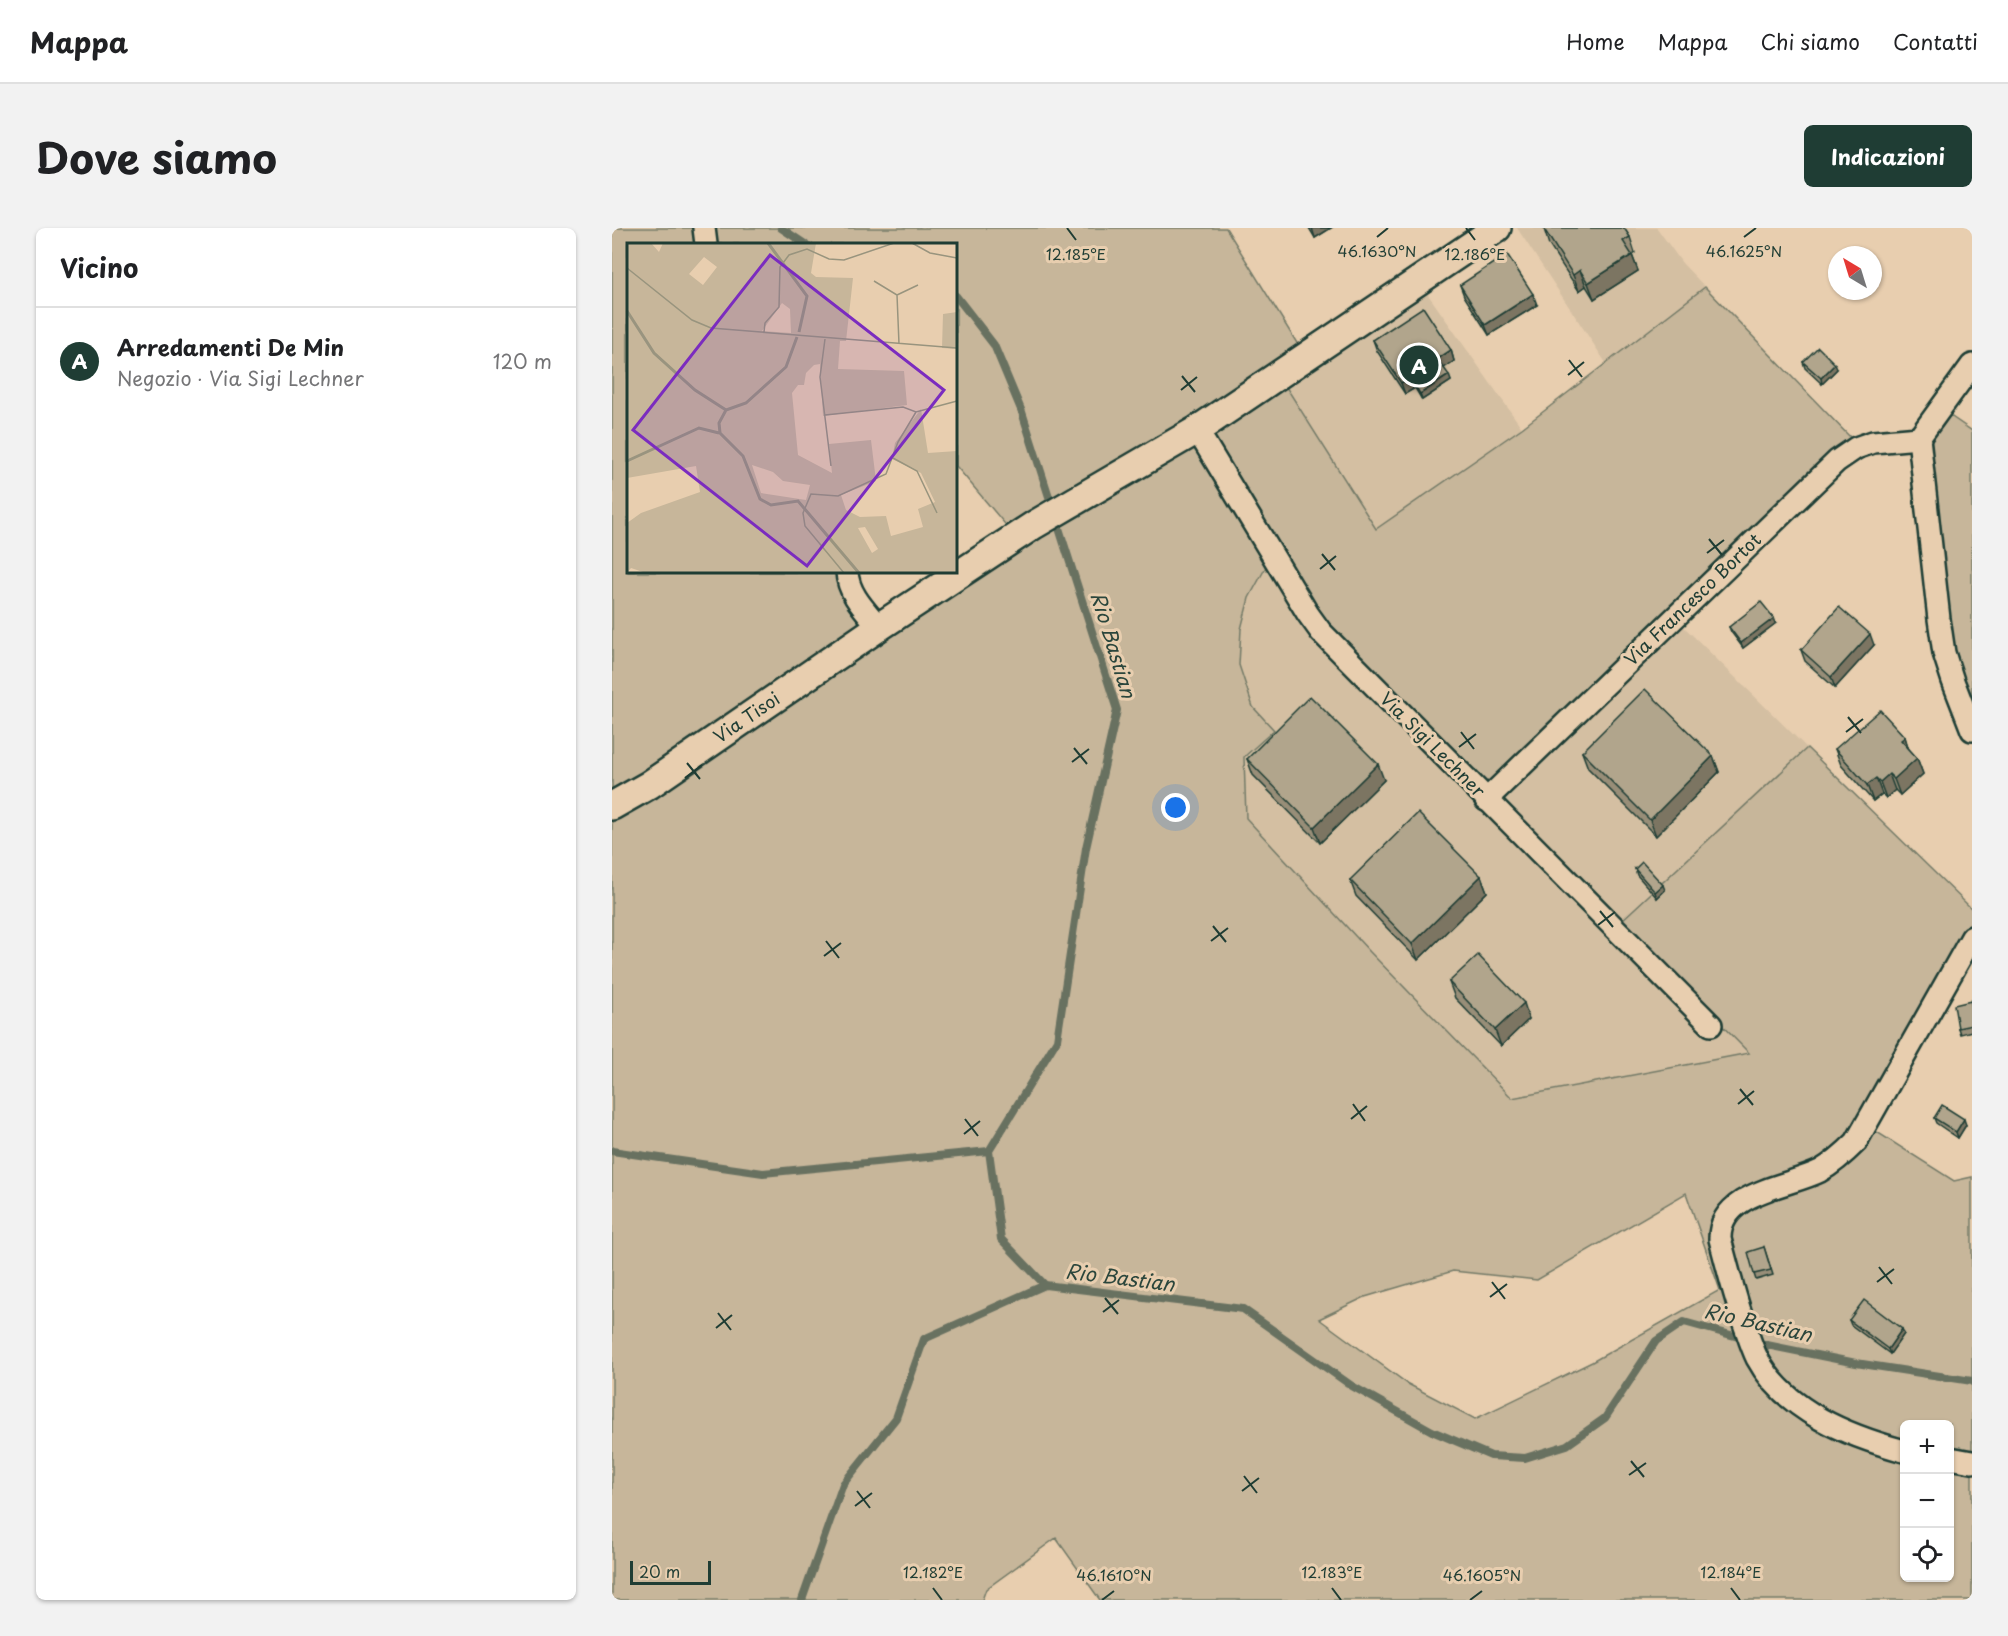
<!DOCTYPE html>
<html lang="it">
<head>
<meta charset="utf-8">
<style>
	:root { --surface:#fff; --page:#f2f2f2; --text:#202124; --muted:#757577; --line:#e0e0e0; --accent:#1f3d34 }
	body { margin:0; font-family:"Playpen Sans",sans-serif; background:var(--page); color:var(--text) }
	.controls { position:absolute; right:18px; bottom:18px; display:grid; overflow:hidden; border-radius:9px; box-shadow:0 2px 4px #0004 }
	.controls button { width:54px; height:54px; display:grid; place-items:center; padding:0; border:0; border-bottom:2px solid var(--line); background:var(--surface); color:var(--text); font:30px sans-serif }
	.compass { position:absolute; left:1216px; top:18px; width:54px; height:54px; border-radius:50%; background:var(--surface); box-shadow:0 2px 4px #0004; rotate:322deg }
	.scale { position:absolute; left:18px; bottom:15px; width:81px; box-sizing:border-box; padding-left:6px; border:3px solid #1f3d34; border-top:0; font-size:16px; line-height:21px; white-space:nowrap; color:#1f3d34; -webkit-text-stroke:4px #e8ceaf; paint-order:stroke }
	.you { position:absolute; left:564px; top:580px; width:21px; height:21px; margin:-15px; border:4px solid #fff; border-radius:50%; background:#1a73e8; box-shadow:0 0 0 9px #1a73e833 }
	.badge { display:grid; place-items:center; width:39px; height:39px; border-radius:50%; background:var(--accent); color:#fff; font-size:20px; font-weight:700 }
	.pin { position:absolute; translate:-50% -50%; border:3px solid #fff; box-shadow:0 2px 6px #0006 }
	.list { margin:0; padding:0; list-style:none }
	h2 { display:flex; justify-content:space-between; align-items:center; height:78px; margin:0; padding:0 24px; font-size:26px }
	h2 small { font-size:20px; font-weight:400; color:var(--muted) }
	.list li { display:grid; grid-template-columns:39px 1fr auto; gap:18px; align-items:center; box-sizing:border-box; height:108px; padding:0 24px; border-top:2px solid var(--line) }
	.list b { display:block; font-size:22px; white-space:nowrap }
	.list p { margin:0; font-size:20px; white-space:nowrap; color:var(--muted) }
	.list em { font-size:20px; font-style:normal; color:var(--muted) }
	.icon { flex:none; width:33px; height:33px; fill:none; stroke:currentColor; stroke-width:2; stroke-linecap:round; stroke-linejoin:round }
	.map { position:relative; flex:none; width:1360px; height:1372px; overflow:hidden; border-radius:9px }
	header { display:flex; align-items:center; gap:36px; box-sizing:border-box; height:84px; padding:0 30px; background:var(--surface); border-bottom:2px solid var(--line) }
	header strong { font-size:28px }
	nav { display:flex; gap:33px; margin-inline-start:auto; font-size:21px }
	.intro { display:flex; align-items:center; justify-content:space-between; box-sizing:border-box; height:144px; padding:0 36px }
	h1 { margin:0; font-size:42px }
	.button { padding:15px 27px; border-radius:9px; background:var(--accent); color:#fff; font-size:21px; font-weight:700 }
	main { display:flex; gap:36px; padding:0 36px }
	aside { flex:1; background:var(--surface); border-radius:9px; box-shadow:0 2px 4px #0004 }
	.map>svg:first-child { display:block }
</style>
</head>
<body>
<header>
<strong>Mappa</strong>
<nav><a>Home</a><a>Mappa</a><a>Chi siamo</a><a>Contatti</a></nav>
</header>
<div class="intro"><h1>Dove siamo</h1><a class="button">Indicazioni</a></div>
<main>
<aside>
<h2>Vicino<small></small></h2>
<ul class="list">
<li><span class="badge">A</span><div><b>Arredamenti De Min</b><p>Negozio · Via Sigi Lechner</p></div><em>120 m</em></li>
</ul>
</aside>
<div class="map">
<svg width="1360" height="1372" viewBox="0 0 1360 1372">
	<rect width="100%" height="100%" fill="#e8ceaf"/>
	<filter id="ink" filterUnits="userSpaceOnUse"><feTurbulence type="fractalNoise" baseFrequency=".0167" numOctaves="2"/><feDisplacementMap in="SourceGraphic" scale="12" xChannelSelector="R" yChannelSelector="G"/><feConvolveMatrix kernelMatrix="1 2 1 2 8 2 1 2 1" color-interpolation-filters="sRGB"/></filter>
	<g filter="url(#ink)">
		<g fill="#d4bfa2">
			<polygon points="905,0 1045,0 1070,35 1093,59 994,135"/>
			<polygon points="810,58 910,200 764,302 669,150"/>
			<polygon points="655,339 707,412 1067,394 1195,520 1008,694 1138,825 900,870 758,724 634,590 632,529 661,502 641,479 627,438 629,401 637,370"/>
		</g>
		<g fill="#c7b69a" stroke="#737a67" stroke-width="1.5" fill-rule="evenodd">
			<path d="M0 0H614L696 133 669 151 764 301 910 200 1093 59 1239 210 1067 394 872 580 707 412 654 339 637 370 629 401 627 437 641 479 662 502 632 529 634 590 758 724 900 870 1137 825 1008 694 1195 520 1360 681V722L1260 901 1342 953 1360 949V1372H488L444 1310 374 1361 370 1372H0ZM16 16H344V238L398 302 254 406 227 344H16ZM1074 965 1108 1062 980 1134 863 1191 796 1156 707 1091 753 1069 841 1043 925 1052ZM1292 1196H1338V1350H1292Z"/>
			<polygon points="1321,176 1360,203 1360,508 1326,441 1305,263"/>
		</g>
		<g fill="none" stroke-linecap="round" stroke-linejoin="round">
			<g stroke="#687161" stroke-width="8">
				<polyline points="169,0 193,16"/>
				<polyline points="344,68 382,117 410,184 505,482 474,620 445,812 377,923 389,1011 433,1057 631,1081 740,1158 820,1203 879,1228 913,1230 955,1217 993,1190 1044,1113 1072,1094 1155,1117 1244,1135 1360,1153"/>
				<polyline points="0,923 151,945 377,923"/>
				<polyline points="190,1372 231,1256 284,1190 312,1111 433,1057"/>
			</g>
			<g stroke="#1f3d34" stroke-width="26">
				<g id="minor">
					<polyline points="92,0 94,16"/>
					<polyline points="585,202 696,386 709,404 1099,797"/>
					<polyline points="1307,210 1327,391 1332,425 1341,453 1360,502"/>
					<path d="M235 344C236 366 254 383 267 399"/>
					<polyline points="874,572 1225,233 1244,220 1261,214 1307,210 1360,137"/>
					<path d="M1292 1223C1237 1208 1174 1184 1145 1130 1141 1122 1138 1113 1135 1104 1124 1074 1116 1042 1108 1011 1107 964 1176 959 1208 943 1222 935 1232 926 1244 914L1360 709"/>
					<polyline points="1338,1230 1360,1234"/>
				</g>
			</g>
			<g stroke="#1f3d34" stroke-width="32">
				<polyline id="tertiary" points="0,578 37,557 267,399 422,297 585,202 885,0"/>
			</g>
			<use href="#minor" stroke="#e8ceaf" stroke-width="21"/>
			<use href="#tertiary" stroke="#e8ceaf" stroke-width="27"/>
		</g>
		<g fill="#988e78" stroke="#1f3d34" stroke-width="1.5">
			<polygon points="697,0 719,0 703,10"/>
			<polygon points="1012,0 1018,9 1023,25 1020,27 1026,43 982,71 974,58 967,63 937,17 932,1"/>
			<polygon points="848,57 925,77 877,107 852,68"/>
			<polygon points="761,112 839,122 842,133 832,140 839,153 810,172 803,160 793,166 765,123"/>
			<polygon points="1191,134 1225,141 1210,156 1193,140"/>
			<polygon points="1164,395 1131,420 1119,404 1117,399"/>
			<polygon points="1262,417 1223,460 1193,433 1189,422"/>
			<polygon points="1293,509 1296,520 1305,530 1311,546 1288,567 1283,562 1274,570 1270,566 1261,573 1229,537 1223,521"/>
			<polygon points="970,524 1101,528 1107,544 1044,608 976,540"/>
			<polygon points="635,531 772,552 708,615 641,547"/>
			<polygon points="1023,641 1053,662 1045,670 1025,647"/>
			<polygon points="869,648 875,664 806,732 744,668 738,652"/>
			<polygon points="837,754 917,791 889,818 843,770"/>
			<polygon points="1359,773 1360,777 1360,803 1348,806 1346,800"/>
			<polygon points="1322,890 1354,897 1346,910 1324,895"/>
			<polygon points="1152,1019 1161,1047 1144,1052 1142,1046"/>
			<polygon points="1237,1092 1290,1101 1292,1106 1278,1126 1239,1097"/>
		</g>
		<g fill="#7c7462" stroke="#1f3d34" stroke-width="1.5">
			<polygon points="700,0 719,0 703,10"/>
			<polygon points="1020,27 1026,43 982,71 976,55"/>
			<polygon points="968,42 974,58 967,63 961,47"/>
			<polygon points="921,66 925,77 877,107 873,97"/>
			<polygon points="839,122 842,133 804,159 801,154 803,160 793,166 789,155"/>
			<polygon points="1223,136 1225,141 1210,156 1209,150"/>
			<polygon points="837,147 839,153 810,172 808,166"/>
			<polygon points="1162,390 1164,395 1131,420 1129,415"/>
			<polygon points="1258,406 1262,417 1223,460 1219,449"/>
			<polygon points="1293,509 1298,525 1289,512"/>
			<polygon points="1101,528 1107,544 1044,608 1038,592"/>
			<polygon points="1305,530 1311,546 1288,567 1282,551"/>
			<polygon points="766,536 772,552 708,615 702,599"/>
			<polygon points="1277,546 1283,562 1274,570 1268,554"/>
			<polygon points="1264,550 1270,566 1261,573 1255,557"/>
			<polygon points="869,648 875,664 806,732 800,716"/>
			<polygon points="1051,657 1053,662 1045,670 1043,664"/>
			<polygon points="912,775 917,791 889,818 883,802"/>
			<polygon points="1352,891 1354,897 1346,910 1344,904"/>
			<polygon points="1290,1101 1292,1106 1278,1126 1276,1121"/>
		</g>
		<g fill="#b1a58c" stroke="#1f3d34" stroke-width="1.5">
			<polygon points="932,0 1012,0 1018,9 1011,13 1020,27 976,55 968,42 961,47 932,1"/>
			<polygon points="895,26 921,66 873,97 848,57"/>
			<polygon points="811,79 839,122 789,155 761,112"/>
			<polygon points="1206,119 1223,136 1209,150 1191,134"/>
			<polygon points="829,136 837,147 808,166 801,154"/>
			<polygon points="1149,374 1162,390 1129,415 1117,399"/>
			<polygon points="1227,379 1258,406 1219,449 1189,422"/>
			<polygon points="1033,461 1101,528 1038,592 970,524"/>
			<polygon points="698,468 766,536 702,599 635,531"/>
			<polygon points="1268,482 1293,509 1289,512 1305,530 1282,551 1277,546 1268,554 1264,550 1255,557 1223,521"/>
			<polygon points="806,585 869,648 800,716 738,652"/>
			<polygon points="1030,634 1051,657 1043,664 1023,641"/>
			<polygon points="866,727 912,775 883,802 837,754"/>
			<polygon points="1359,773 1360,780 1360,797 1346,800 1342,777"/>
			<polygon points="1330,877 1352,891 1344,904 1322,890"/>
			<polygon points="1152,1019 1159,1042 1142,1046 1136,1024"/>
			<polygon points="1252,1072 1290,1101 1276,1121 1237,1092"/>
		</g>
	</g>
	<path fill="none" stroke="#1f3d34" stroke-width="2" d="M455 0 464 12M854 0 863 12M765 9 776 0M1132 9 1144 0M957 132 970 149M956 147 972 134M570 148 583 164M569 162 585 149M1097 311 1110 327M1095 325 1112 312M710 326 723 342M708 341 724 328M1236 489 1249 505M849 504 862 521M1234 504 1251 491M847 519 864 506M462 520 475 536M460 534 477 521M75 535 88 551M73 550 90 537M988 683 1001 699M986 697 1003 684M601 698 614 714M214 713 227 730M599 713 616 700M212 728 229 715M1128 861 1141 877M741 876 753 893M1126 876 1142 863M353 891 366 908M739 891 755 878M352 906 368 893M1267 1039 1280 1056M880 1054 893 1071M1265 1054 1282 1041M878 1069 895 1056M493 1070 506 1086M491 1084 507 1072M106 1085 119 1102M104 1100 120 1087M1019 1233 1032 1249M1017 1247 1034 1235M632 1248 645 1265M245 1263 258 1280M630 1263 647 1250M243 1278 260 1265M321 1360 330 1372M720 1360 729 1372M1119 1360 1128 1372M490 1372 502 1363M858 1372 870 1363"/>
	<g text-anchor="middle" stroke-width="6" stroke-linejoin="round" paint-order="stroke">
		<g font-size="18" fill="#1f3d34" stroke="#e8ceaf">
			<text transform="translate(1081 372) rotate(-44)" y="6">Via Francesco Bortot</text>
			<text transform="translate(135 490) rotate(-34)" y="6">Via Tisoi</text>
			<text transform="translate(820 517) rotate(45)" y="6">Via Sigi Lechner</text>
		</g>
		<g font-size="20" font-style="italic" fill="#2b463c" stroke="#e8ceaf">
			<text transform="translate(501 417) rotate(73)" y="7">Rio Bastian</text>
			<text transform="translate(508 1050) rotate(7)" y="7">Rio Bastian</text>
			<text transform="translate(1146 1095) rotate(13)" y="7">Rio Bastian</text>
		</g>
	</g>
	<g transform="translate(15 15)">
		<rect width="330" height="330" fill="#e8ceaf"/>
		<path d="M0 0H24L32 9 36 0H189L184 30 189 34 226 35 219 98H213L211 126 277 128 280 162 196 173 193 121 187 122 179 130 177 142H171L165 150 171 212 205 230 202 201 244 197 249 238 214 252 219 267 233 274 259 273 264 293 296 284 291 266 308 259 294 230 265 216 268 200 294 166 301 210 330 208V330H19L4 325 0 330V280L14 270 73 249 69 223 0 235ZM77 14 90 24 76 42 62 31ZM155 60 163 66 164 90 135 88ZM125 222 146 229 156 238 183 242 179 257 134 250ZM238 284 251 306 245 310 231 285ZM330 69V106L315 105 316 71Z" fill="#c7b69a" fill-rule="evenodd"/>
		<path fill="none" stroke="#99947f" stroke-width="3" d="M141 0 180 53 172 89M0 68 27 110 68 147 99 167M170 94 159 124 119 160 99 167 92 180 93 190 116 213 133 256 144 262 171 258 232 330M0 218 72 185 92 190"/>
		<path fill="none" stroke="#98947e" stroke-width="1.5" d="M285 0 303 10 330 15M0 25 65 77 84 85 330 105M247 38 270 52 272 101M270 52 291 42M137 89 138 80 152 64 153 24 162 12 180 6 202 16 217 17 267 0M198 96 193 134 204 223M198 172 276 164 289 169 330 158M266 215 290 228 310 270M217 330 178 283 176 270 184 251 211 253 259 231 271 199 289 169"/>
		<path fill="#7b2cbf" fill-opacity="0.15" stroke="#7b2cbf" stroke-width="3" d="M143 12 317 147 180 323 6 187Z"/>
		<rect width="330" height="330" fill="none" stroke="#1f3d34" stroke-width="3"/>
	</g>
	<g font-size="15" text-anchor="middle" fill="#1f3d34" stroke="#e8ceaf" stroke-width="6" stroke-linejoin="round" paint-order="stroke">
		<text x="765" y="29">46.1630°N</text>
		<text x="1132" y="29">46.1625°N</text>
		<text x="464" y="32">12.185°E</text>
		<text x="863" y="32">12.186°E</text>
		<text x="321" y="1350">12.182°E</text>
		<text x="720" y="1350">12.183°E</text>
		<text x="1119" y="1350">12.184°E</text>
		<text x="502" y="1353">46.1610°N</text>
		<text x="870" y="1353">46.1605°N</text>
	</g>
</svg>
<div class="controls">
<button>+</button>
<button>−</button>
<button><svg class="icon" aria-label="locate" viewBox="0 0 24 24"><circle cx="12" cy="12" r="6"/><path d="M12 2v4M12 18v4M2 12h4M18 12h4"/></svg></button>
</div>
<svg class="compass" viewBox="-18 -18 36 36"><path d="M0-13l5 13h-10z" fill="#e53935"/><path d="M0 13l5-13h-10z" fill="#757577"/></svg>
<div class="scale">20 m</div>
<div class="you"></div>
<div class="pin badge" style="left:807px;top:137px">A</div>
</div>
</main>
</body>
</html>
